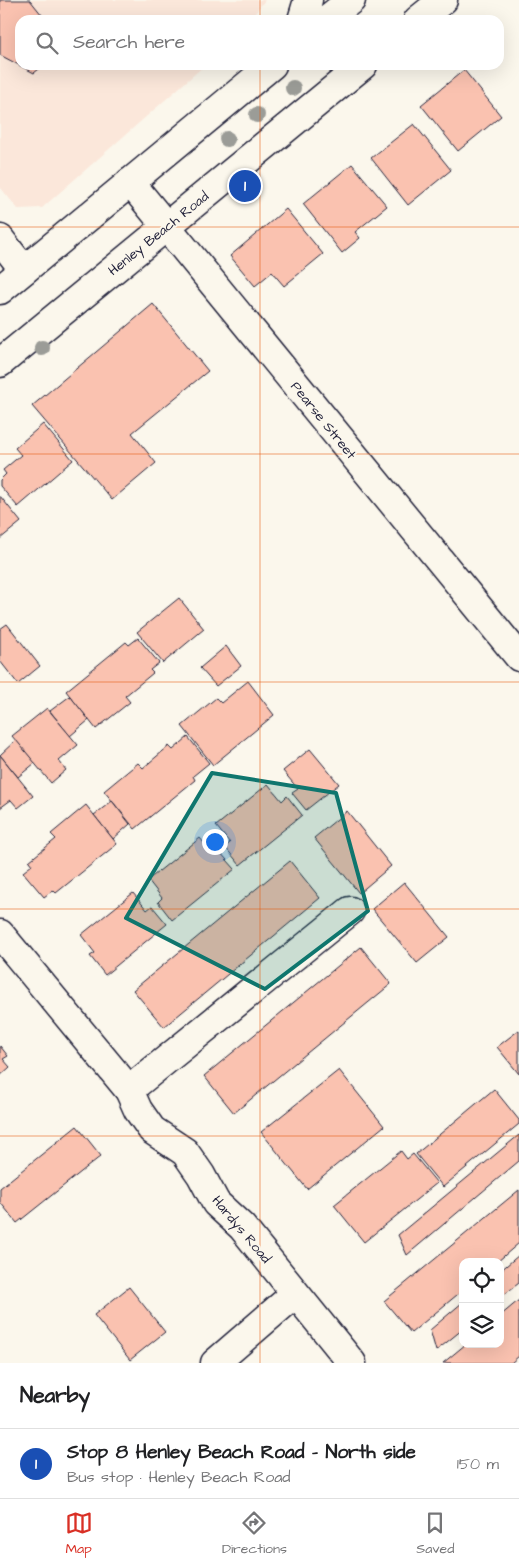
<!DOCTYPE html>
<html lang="en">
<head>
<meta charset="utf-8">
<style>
	:root { --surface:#fff; --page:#f2f2f2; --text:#202124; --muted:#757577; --line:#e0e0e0; --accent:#d93025 }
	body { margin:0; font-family:"Architects Daughter",sans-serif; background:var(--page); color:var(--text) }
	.controls { position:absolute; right:15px; bottom:15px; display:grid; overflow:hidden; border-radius:10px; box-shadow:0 5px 20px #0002 }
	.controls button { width:45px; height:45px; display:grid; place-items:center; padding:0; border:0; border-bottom:1px solid var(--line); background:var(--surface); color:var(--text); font:25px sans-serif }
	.you { position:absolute; left:214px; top:841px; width:18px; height:18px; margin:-12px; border:4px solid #fff; border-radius:50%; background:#1a73e8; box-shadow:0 0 0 8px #1a73e833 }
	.badge { display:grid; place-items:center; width:32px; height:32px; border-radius:50%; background:var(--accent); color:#fff; font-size:16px; font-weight:700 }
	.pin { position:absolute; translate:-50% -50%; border:2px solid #fff; box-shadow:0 1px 5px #0006 }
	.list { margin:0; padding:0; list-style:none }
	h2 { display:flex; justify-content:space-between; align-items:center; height:65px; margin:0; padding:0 20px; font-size:21px }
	h2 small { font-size:16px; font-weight:400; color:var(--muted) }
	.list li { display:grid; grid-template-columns:32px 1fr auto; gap:15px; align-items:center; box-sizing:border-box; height:70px; padding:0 20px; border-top:1px solid var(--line) }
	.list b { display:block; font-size:19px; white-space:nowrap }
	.list p { margin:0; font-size:16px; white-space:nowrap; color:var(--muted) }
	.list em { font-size:16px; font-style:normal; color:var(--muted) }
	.icon { flex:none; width:28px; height:28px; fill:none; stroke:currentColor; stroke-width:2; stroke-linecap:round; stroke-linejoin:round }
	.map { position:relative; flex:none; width:519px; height:1363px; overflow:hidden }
	.search { position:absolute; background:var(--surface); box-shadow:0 5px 20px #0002; left:15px; right:15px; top:15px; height:55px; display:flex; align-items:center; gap:12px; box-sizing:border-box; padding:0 18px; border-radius:15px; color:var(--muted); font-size:19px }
	.sheet { height:135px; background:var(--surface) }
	nav { display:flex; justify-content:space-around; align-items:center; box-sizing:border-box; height:70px; border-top:1px solid var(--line); background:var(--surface); font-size:14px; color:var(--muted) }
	nav a { display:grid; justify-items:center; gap:2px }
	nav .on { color:var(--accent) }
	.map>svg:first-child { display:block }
</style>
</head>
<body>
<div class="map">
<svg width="519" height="1363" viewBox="0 0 519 1363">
	<rect width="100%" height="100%" fill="#fbf7ec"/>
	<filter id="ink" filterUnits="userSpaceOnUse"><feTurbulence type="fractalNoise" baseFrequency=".02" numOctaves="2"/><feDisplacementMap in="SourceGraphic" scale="10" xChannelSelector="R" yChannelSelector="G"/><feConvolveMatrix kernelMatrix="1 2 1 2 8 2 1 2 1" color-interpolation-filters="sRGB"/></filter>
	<g filter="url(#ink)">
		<polygon fill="#fbe7da" points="0,0 265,0 250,20 20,20 20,65 205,65 42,208 18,209 0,187"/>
		<g fill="#fac2b0" stroke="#22223b">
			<polygon points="0,0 30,0 46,20 20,20 20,65 44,65 34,73 0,55"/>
			<polygon points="464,70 501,116 458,151 421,105"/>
			<polygon points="414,124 451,170 408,205 371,158"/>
			<polygon points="352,164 387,206 355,232 360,238 342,253 303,204"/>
			<polygon points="286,209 323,254 284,286 272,272 255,286 230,256"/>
			<polygon points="153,304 208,371 132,433 156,463 112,500 32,406"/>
			<polygon points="43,424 73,460 18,507 0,486 0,480 6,474 3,470 21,455 15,448"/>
			<polygon points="0,496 21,522 0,539"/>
			<polygon points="179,598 204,629 163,663 137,632"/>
			<polygon points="7,624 40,666 18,684 0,661 0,629"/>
			<polygon points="138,638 159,663 150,670 153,673 125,696 130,702 96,729 66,691 126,642 129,645"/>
			<polygon points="226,646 241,666 216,686 200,668"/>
			<polygon points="248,681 274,715 213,765 182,726 216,698 221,703"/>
			<polygon points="70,696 89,720 70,736 50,711"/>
			<polygon points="47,708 78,745 59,761 66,770 51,783 12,736"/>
			<polygon points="188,737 209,763 193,776 195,780 135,829 104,791 138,763 143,768 169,746 173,750"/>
			<polygon points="16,740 35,763 18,777 0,755"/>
			<polygon points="310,749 339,784 306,810 292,793 298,789 283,771"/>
			<polygon points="0,755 33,796 18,808 11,800 0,808"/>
			<polygon points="268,784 282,801 287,796 302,815 240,865 225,847 230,843 216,826"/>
			<polygon points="112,801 130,824 113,839 94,815"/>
			<polygon points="86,805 117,844 56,893 53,890 44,897 23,872 32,865 29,861 56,839 51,834"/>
			<polygon points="347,811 391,866 359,893 314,838"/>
			<polygon points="200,838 214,855 219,851 235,869 172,920 158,902 162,898 148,880"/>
			<polygon points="290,861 320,898 164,1027 133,990"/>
			<polygon points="404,882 449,937 417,963 372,909"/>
			<polygon points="133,893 147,910 152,906 167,924 105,975 90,956 95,953 81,935"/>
			<polygon points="361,947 391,984 234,1113 204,1076"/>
			<polygon points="519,1030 519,1074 497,1047"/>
			<polygon points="0,1046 8,1056 3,1059 10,1067 0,1076"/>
			<polygon points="339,1070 384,1126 307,1189 261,1132"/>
			<polygon points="494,1089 519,1120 519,1124 443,1187 416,1154"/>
			<polygon points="77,1126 101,1156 17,1223 0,1202 0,1188"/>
			<polygon points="519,1135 519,1161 407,1255 398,1235"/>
			<polygon points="401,1151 407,1159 413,1154 437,1183 364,1242 334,1205"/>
			<polygon points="519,1190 519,1243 497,1262 463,1262 463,1290 411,1333 384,1301"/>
			<polygon points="519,1255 519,1283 500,1298 500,1271"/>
			<polygon points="129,1287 165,1332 130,1360 94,1315"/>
			<polygon points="519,1300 519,1356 511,1363 443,1363 466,1344 500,1344 500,1316"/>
			<polygon points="463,1302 463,1329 436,1351 430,1330"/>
		</g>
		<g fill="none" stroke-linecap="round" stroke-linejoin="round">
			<g stroke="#22223b" stroke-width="31">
				<g id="minor">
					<polyline points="130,182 519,657"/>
					<polyline points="0,239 24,270"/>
					<polyline points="0,934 129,1090 138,1110 152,1130 185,1152 201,1175 216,1203 242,1227 352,1363"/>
					<polyline points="129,1090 350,911"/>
					<polyline points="215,1363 295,1294"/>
				</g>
			</g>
			<g stroke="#22223b" stroke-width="31">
				<g id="major">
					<polyline points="302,20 308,0"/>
					<polyline points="326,20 351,0"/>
					<polyline points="418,20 443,0"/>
					<polyline points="0,290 272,65"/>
					<polyline points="0,363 363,65"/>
				</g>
			</g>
			<use href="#minor" stroke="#fbf7ec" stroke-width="28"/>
			<use href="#major" stroke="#fbf7ec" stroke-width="28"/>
		</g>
		<g fill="#9b9c97">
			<circle cx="293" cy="88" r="8"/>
			<circle cx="257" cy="115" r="8"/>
			<circle cx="227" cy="139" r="8"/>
			<circle cx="42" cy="348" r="8"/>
		</g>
	</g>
	<path fill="#0f766e" fill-opacity="0.2" stroke="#0f766e" stroke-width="4" stroke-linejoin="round" d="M212 773 336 793 368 911 265 989 126 918Z"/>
	<path fill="none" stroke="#e8590c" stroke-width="1" stroke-opacity="0.55" d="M260 0V20M260 65V1363M0 227H519M0 454H519M0 682H519M0 909H519M0 1136H519"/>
	<g text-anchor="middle" stroke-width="4" stroke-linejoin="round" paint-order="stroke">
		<g font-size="14" fill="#22223b" stroke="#fbf7ec">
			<text transform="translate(158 233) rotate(-39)" y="5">Henley Beach Road</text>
			<text transform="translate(324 420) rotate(51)" y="5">Pearse Street</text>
			<text transform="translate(242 1229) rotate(50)" y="5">Hardys Road</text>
		</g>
	</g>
</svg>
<div class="controls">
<button><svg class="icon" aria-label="locate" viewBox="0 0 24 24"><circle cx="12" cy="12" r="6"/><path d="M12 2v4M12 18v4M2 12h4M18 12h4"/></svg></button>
<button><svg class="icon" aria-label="layers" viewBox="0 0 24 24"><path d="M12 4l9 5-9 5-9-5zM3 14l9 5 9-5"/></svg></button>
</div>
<div class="you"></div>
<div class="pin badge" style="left:245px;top:186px;background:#1a4fb4">1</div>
<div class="search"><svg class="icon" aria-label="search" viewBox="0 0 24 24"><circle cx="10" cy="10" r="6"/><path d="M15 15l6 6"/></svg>Search here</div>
</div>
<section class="sheet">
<h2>Nearby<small></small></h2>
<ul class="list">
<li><span class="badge" style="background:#1a4fb4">1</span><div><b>Stop 8 Henley Beach Road - North side</b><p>Bus stop · Henley Beach Road</p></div><em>150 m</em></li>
</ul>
</section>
<nav>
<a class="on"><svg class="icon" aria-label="map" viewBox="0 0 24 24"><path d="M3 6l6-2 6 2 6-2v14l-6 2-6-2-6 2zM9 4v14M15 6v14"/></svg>Map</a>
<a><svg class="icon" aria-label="directions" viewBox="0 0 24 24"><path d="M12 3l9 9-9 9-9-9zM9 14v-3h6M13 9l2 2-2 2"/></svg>Directions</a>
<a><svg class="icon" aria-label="saved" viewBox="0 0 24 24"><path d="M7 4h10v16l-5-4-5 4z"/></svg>Saved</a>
</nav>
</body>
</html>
